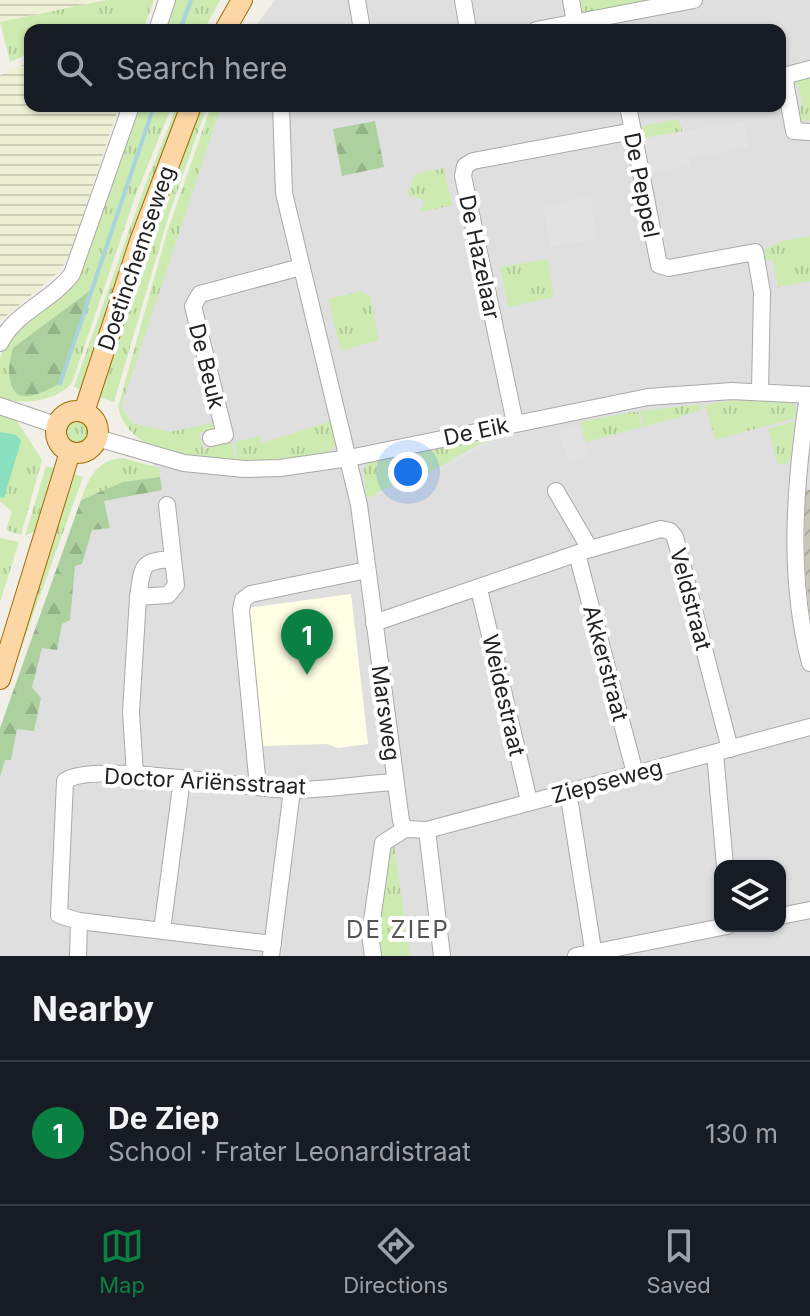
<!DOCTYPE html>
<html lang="en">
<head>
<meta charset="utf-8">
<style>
	:root { --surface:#171b24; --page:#20242c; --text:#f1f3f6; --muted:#9ea1a6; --line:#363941; --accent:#0b8043 }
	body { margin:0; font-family:Inter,sans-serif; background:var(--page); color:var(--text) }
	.controls { position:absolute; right:24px; bottom:24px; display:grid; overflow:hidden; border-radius:16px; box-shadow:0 2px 6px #0004 }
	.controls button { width:72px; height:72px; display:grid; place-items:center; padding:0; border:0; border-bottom:2px solid var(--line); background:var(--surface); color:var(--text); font:40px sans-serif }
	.you { position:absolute; left:408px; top:472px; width:28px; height:28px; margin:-20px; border:6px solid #fff; border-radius:50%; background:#1a73e8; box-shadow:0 0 0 12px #1a73e833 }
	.badge { display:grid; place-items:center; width:52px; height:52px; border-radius:50%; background:var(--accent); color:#fff; font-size:26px; font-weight:700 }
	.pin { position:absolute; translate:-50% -66px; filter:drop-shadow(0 2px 4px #0008) }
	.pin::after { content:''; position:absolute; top:42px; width:28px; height:24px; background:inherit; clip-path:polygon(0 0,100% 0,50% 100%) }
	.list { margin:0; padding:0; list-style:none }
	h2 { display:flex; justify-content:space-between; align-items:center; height:104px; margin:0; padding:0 32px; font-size:34px }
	h2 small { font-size:26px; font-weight:400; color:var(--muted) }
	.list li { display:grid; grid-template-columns:52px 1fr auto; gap:24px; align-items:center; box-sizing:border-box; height:144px; padding:0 32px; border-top:2px solid var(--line) }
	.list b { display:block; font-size:30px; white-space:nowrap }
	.list p { margin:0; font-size:26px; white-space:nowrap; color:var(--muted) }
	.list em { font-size:26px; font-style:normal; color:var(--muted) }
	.icon { flex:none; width:44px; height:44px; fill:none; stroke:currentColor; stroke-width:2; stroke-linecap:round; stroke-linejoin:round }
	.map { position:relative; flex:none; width:810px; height:956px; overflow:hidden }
	.search { position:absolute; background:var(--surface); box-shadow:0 2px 6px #0004; left:24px; right:24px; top:24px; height:88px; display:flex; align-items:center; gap:20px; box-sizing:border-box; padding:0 28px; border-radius:16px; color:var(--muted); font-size:30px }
	.sheet { height:248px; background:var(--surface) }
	nav { display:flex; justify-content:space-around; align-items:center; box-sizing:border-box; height:112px; border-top:2px solid var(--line); background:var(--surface); font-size:22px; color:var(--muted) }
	nav a { display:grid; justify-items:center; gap:4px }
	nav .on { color:var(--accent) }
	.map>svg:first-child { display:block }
</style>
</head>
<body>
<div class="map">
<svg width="810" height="956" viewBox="0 0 810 956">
	<defs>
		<pattern id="construction-furrows" width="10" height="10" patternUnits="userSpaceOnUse" patternTransform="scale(2)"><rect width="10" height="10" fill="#c7c7b4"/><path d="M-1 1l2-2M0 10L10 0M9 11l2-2" fill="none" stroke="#abab9a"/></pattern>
		<pattern id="farmland-rules" width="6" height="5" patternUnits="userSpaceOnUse" patternTransform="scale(2)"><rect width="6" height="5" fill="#eef0d5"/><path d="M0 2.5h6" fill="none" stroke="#ccceb7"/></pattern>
		<pattern id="grass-tufts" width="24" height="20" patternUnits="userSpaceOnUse" patternTransform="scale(2)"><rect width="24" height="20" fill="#cdebb0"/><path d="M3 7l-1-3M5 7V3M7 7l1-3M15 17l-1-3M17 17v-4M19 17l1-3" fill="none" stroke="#b0c997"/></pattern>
		<pattern id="forest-firs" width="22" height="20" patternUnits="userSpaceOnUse" patternTransform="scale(2)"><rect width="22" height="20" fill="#add19e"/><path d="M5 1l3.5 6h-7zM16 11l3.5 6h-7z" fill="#95b388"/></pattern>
	</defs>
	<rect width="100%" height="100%" fill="#f2efe9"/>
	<path fill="#e0dfdf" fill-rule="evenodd" d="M275 0H810V956H0V739L91 485 153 470 157 445 132 423 119 404 218 106H780V30H252ZM720 866H780V926H720Z"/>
	<polygon fill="#ffffe5" points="351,594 368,744 338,748 327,744 263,746 246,608"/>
	<polygon fill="url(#construction-furrows)" points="805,489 810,490 810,617 805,569"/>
	<g fill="url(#farmland-rules)">
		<polygon points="0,0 106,0 0,22"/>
		<polygon points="30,62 30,106 119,106 71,251 60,271 0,321 0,75"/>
	</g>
	<g fill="url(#grass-tufts)">
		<polygon points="106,0 154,0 144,28 30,30 30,53 10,62 0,22"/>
		<polygon points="172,0 220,0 204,30 162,30"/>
		<polygon points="576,0 660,0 584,14"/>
		<polygon points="810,73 810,120 802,121 804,129 794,116 802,105 798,83 790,93 790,78"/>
		<path d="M136 106H172L135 197 72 383C56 402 22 405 0 398V358L6 342 61 295Z"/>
		<polygon points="177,106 184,106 82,390 74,387 145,185"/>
		<polygon points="198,106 207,106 169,215 114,402 99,397 121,321"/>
		<path d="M211 106H221L121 407 132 423 170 432 216 422 215 429 199 433 203 449 231 442 236 463C196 458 129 456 118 407L167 232Z"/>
		<polygon points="679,119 684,138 646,153 641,126"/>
		<polygon points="444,168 452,205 420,212 424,201 407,194 415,174"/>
		<polygon points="810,236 810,281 778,287 773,260 764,261 762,251 779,242"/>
		<polygon points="547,259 554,297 508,307 500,267"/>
		<polygon points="361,291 370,296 379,340 341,351 328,299"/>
		<polygon points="731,400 788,402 796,407 795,418 715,440 705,405"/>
		<polygon points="701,404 702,410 644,427 640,411"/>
		<polygon points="638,411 642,427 586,442 580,422"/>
		<polygon points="0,415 17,421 42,460 21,535 6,530 12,512 0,501"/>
		<circle cx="77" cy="432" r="12"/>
		<polygon points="331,421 336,444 324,456 238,463 234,442 260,436 262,443"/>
		<polygon points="555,421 478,445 422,477 367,498 363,470 369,461"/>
		<polygon points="795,421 789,463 778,465 768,429"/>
		<path d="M123 458 159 468 160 477 123 482 81 500C88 479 97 459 123 458Z"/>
		<polygon points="46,466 55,468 37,530 25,536"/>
		<polygon points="73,474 83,477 15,665"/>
		<polygon points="0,538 19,542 0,602"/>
		<polygon points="383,844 394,845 410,956 375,956"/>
	</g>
	<g fill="url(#forest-firs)">
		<polygon points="375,121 384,167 342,176 333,129"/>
		<path d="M92 289 60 384C51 388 38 395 29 396 4 399 8 362 13 348Z"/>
		<polygon points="160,477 162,490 104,501 110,528 92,530 82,564 75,566 70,620 62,624 57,650 42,648 32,687 41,698 34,731 17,729 11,760 5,760 0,777 0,728 81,500 123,482"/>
	</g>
	<polygon fill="#88e0be" points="0,432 16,435 21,441 4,498 0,497"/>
	<g fill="#e2e2e2">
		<polygon points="744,121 749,147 689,159 690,166 650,173 643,138"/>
		<polygon points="590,197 598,239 550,247 543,206"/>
		<polygon points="577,424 589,457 569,463 558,431"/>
		<polygon points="526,428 530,430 477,449 423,481 376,496 377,492 431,472 478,445"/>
	</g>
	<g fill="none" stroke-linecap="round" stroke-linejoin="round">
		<g stroke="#aad3df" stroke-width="4">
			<polyline points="180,30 191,0"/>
			<polyline points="60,384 154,106"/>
		</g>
		<g stroke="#a9a9a9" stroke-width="18">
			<g id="minor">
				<polyline points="357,0 362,30"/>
				<polyline points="463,0 468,30"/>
				<polyline points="571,0 575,23"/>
				<polyline points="157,30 167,0"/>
				<polyline points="536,30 694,0"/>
				<polyline points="810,69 784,76 794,131 810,132"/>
				<polyline points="281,106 284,193 359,505 401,821 405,829 383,843 370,935 373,956"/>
				<polyline points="628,106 659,265 669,268 755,252 762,292 760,391"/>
				<path d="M0 343C15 312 52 301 72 274L131 106"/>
				<path d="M808 395C795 483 787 576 810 663"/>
				<polyline points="0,406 56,425"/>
				<polyline points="515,423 463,176 465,166 473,161 633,131"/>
				<polyline points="97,438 184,463 244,469 280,468 349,458 648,397 732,391 810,395"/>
				<polyline points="211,438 225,435 193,306 200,294 301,267"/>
				<polyline points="556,491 590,549"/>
				<polyline points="577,554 635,773"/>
				<polyline points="479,589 529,801"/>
				<path d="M138 597C143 565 140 561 173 559"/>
				<polyline points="374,623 590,549 661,529 670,531 675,537 730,749"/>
				<polyline points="715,753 725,866"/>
				<polyline points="135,774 131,712 138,597 168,595 176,585 167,505"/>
				<polyline points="258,787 241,610 243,600 251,594 367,570"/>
				<polyline points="568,791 594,956"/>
				<polyline points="405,829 427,830 810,727"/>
				<polyline points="427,830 442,956"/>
				<polyline points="780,916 810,910"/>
				<polyline points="162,930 182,779"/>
				<path d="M273 944 79 921 59 915 65 781C94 760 247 789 291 790 325 790 361 784 395 782"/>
				<polyline points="78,956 79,921"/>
				<polyline points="271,956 292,790"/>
				<polyline points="576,956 727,926"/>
			</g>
		</g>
		<g stroke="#a06b00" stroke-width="22">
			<g id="major">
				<polyline points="225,30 242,0"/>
				<circle cx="77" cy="432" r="21"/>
				<polyline points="84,412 140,241 191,106"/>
				<polyline points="0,679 70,452"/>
			</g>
		</g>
		<use href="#minor" stroke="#fff" stroke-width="16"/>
		<use href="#major" stroke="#fcd6a4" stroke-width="20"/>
	</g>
	<g text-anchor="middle" stroke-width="8" stroke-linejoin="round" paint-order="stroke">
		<g font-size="22" fill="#222" stroke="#fff">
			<text transform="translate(642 185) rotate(79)" y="8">De Peppel</text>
			<text transform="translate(480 257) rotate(78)" y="8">De Hazelaar</text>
			<text transform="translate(136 258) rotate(-71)" y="8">Doetinchemseweg</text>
			<text transform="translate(207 366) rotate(76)" y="8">De Beuk</text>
			<text transform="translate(476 431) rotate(-12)" y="8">De Eik</text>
			<text transform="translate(691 599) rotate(75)" y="8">Veldstraat</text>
			<text transform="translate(606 663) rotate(75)" y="8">Akkerstraat</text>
			<text transform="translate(504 695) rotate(77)" y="8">Weidestraat</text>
			<text transform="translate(386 713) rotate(82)" y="8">Marsweg</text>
			<text transform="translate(205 781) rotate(3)" y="8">Doctor Ariënsstraat</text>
			<text transform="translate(607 781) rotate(-15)" y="8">Ziepseweg</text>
		</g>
		<g font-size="24" letter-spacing="2" fill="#555" stroke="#fff">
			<text x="398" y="938">DE ZIEP</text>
		</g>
	</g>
</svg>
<div class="controls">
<button><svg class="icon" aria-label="layers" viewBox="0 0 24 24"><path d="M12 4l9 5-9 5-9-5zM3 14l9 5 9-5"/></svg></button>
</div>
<div class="you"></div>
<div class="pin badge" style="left:307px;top:675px">1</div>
<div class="search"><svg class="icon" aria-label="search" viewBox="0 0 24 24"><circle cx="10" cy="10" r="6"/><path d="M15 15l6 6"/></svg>Search here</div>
</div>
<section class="sheet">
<h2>Nearby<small></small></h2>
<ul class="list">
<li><span class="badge">1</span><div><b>De Ziep</b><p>School · Frater Leonardistraat</p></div><em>130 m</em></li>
</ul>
</section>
<nav>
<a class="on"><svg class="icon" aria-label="map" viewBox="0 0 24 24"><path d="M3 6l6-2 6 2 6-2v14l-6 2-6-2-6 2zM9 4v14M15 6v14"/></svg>Map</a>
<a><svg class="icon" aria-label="directions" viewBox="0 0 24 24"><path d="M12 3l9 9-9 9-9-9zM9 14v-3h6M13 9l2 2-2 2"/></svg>Directions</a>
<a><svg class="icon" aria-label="saved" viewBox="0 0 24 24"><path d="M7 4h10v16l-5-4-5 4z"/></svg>Saved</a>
</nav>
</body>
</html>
